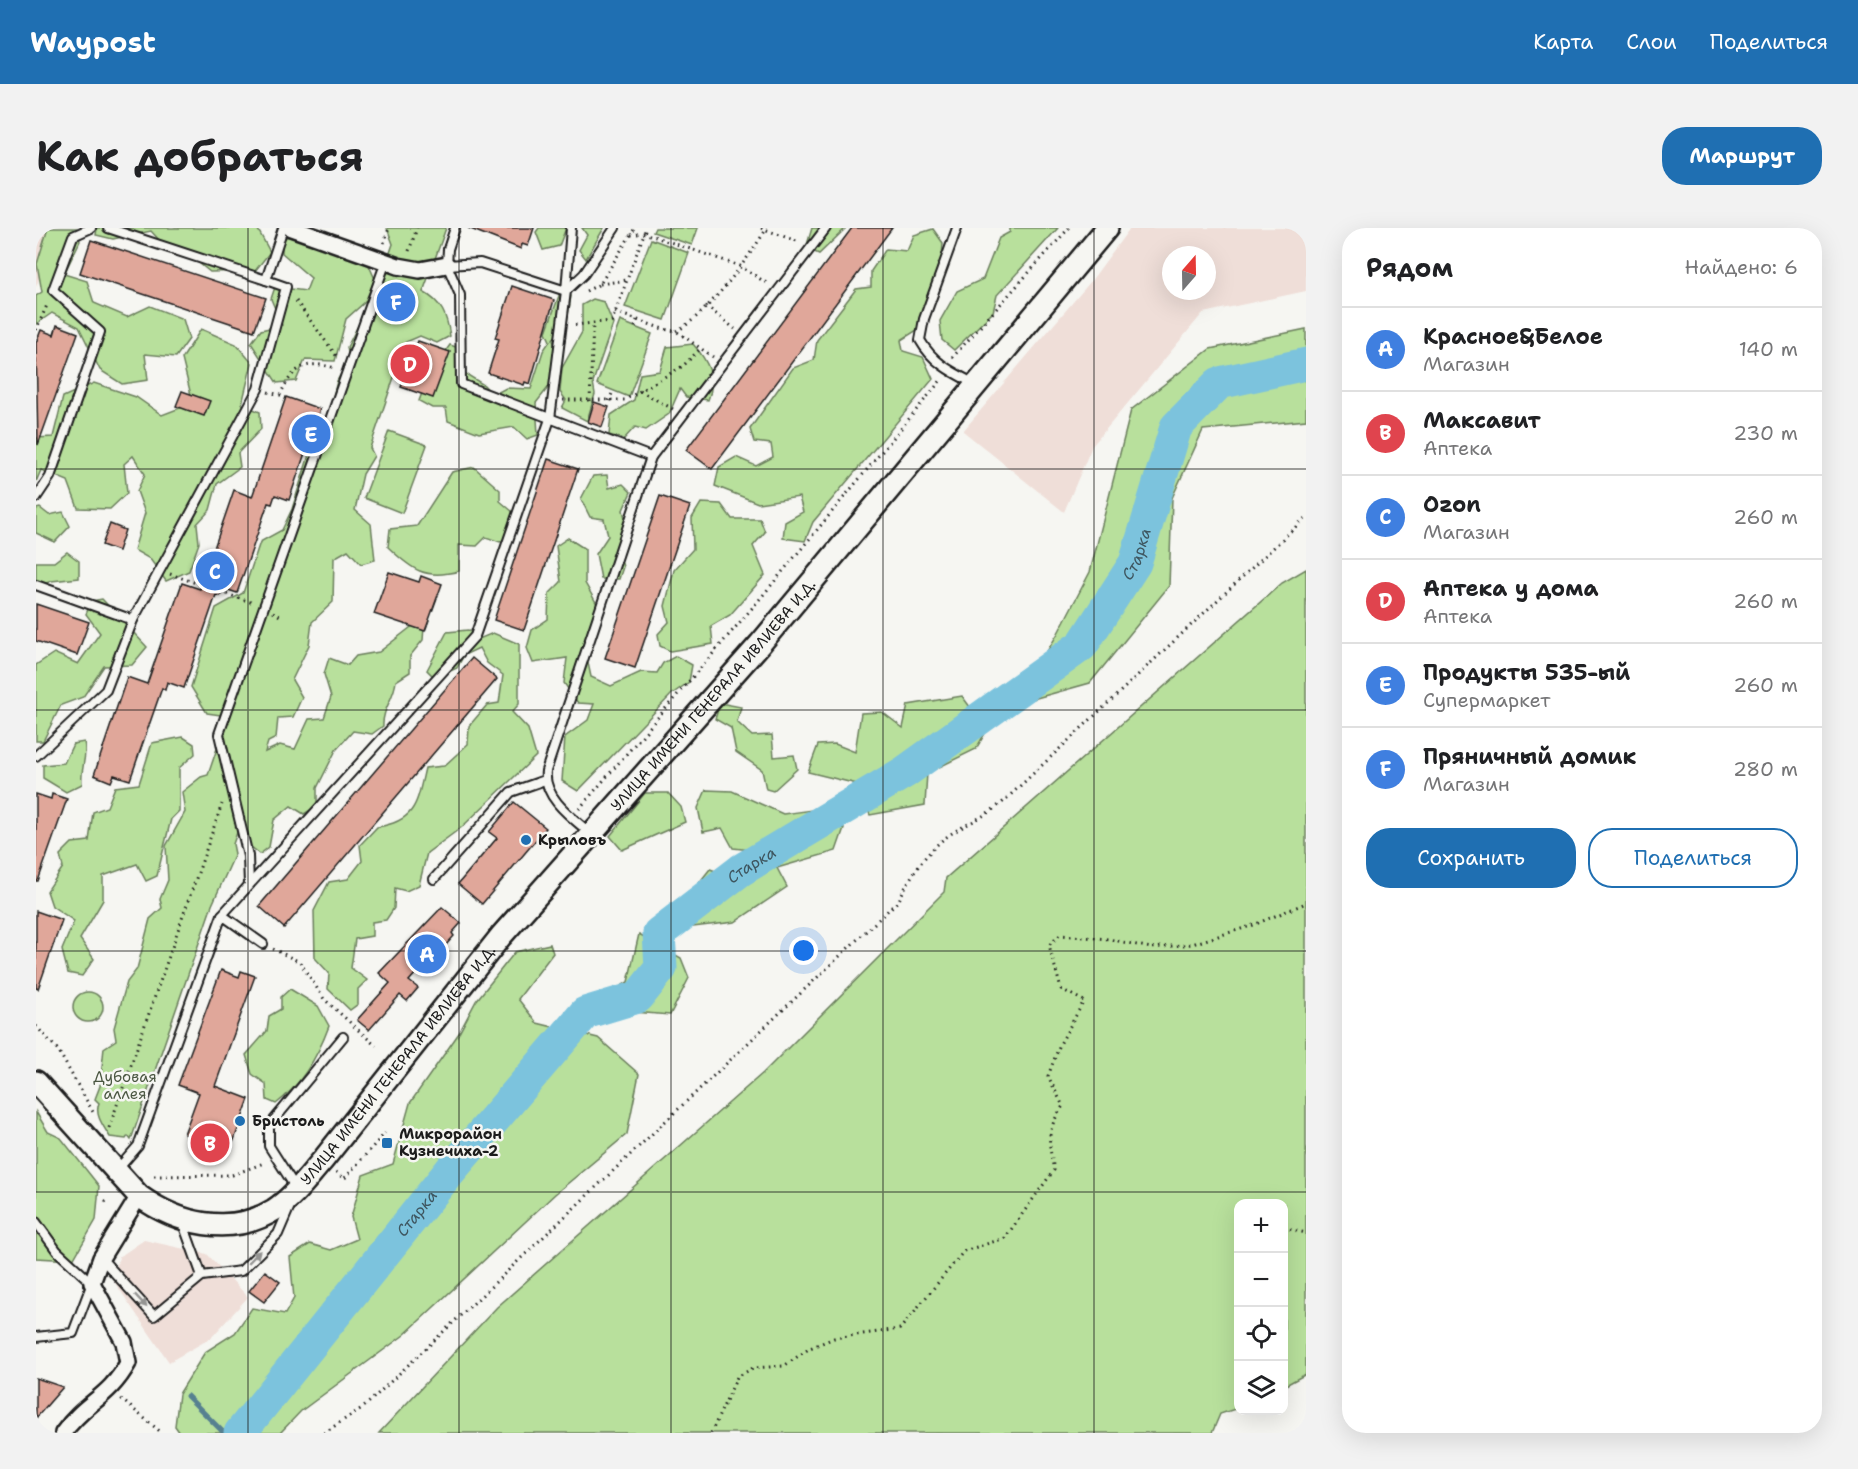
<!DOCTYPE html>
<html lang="ru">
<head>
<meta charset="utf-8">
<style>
	:root { --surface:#fff; --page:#f2f2f2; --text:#202124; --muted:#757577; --line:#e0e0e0; --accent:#1f6fb2 }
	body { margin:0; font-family:"Shantell Sans",sans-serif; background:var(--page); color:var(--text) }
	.controls { position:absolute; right:18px; bottom:18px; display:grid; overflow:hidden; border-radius:12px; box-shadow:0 6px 24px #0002 }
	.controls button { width:54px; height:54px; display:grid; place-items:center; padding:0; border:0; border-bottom:2px solid var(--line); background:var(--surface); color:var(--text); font:30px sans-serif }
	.compass { position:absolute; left:1126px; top:18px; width:54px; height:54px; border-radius:50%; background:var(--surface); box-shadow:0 6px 24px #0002; rotate:20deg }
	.you { position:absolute; left:768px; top:723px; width:21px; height:21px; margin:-15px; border:4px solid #fff; border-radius:50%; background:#1a73e8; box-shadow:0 0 0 9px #1a73e833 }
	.badge { display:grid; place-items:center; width:39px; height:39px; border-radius:50%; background:var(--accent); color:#fff; font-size:20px; font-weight:700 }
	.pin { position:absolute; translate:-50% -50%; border:3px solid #fff; box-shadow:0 2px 6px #0006 }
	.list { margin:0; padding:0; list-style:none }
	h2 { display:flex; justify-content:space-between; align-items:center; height:78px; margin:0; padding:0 24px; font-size:26px }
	h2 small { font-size:20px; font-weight:400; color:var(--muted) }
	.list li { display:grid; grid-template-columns:39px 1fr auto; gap:18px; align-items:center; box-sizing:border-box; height:84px; padding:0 24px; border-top:2px solid var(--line) }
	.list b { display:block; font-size:22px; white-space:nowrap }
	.list p { margin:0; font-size:20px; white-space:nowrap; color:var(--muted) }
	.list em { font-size:20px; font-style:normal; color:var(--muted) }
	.actions { display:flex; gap:12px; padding:18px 24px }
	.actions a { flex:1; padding:14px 0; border:2px solid var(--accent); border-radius:24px; text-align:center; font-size:21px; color:var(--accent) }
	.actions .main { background:var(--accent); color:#fff }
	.icon { flex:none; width:33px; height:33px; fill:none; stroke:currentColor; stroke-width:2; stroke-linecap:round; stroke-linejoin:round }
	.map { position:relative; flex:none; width:1270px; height:1205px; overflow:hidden; border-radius:24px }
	header { display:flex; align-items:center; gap:36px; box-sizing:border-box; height:84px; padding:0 30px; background:var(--accent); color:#fff }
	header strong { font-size:28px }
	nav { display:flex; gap:33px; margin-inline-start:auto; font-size:21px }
	.intro { display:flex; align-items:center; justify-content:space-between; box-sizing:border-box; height:144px; padding:0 36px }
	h1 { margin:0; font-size:42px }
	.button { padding:15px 27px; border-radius:24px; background:var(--accent); color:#fff; font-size:21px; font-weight:700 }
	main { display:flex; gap:36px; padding:0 36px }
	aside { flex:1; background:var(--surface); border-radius:24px; box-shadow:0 6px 24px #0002 }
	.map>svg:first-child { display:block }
</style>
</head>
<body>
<header>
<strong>Waypost</strong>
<nav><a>Карта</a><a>Слои</a><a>Поделиться</a></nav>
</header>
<div class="intro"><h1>Как добраться</h1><a class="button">Маршрут</a></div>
<main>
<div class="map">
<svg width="1270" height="1205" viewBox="0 0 1270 1205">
	<rect width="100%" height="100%" fill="#f6f6f2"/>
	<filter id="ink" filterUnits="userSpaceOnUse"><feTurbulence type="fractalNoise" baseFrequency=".0167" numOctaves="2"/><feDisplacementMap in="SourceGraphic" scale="12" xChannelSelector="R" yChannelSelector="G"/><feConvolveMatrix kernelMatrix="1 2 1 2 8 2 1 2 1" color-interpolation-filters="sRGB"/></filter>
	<g filter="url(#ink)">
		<g fill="#efded8" fill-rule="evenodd">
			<polygon points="0,0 19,0 20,2 0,59"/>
			<path d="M1094 0H1270V63L1167 85 1056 218 1028 284 927 203 1055 53ZM1135 27H1171V63H1135Z"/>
			<polygon points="108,1012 171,1026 212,1069 175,1110 133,1134 77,1052 83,1029"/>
		</g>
		<g fill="#b8e09c" stroke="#6a7e5c" stroke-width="1.5">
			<polygon points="12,0 41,0 44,13 28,46 51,53 58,75 91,89 114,78 147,91 153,111 140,129 109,126 112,152 86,156 64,142 43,99 16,85 0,96 0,68 6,64 1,36"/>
			<polygon points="61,0 221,0 234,24 219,43 174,44 159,32 137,27 115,3 77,11 60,7"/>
			<path d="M351 0H410L387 64C406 74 411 88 414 108L401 115 384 108 370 114 334 220 338 228 327 246 319 282 335 296 339 332 325 336 312 322 298 330 297 374 276 394 273 417 256 452 266 469 257 489 242 490 240 510 232 514 229 524 244 517 259 521 273 491 288 490 295 469 288 446 293 430 312 437 320 428 343 424 379 396 388 399 387 412 374 428V444L360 453C358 471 346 481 347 498L336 506 317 503 300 522 281 560V578L268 586 255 578 238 592 233 619 224 626 214 618 206 590 197 616 199 626 176 677 95 912 92 908 90 911 74 909C68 899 58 887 63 875L59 871 64 858 68 820 80 812 78 800 91 754 101 741 114 691 126 680 124 671 132 652 130 618 149 584 146 564 165 549 172 547 192 488 171 485 155 459 180 380 207 365 224 314 246 302 256 281 273 227 293 184 301 153 313 131 311 119 330 82 335 79 357 16Z"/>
			<polygon points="503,0 530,0 523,18 507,22 500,4"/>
			<polygon points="546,0 568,0 550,31 543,22 551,7"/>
			<polygon points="619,0 662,0 656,17 617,4"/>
			<polygon points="776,0 810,0 783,26 770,20"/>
			<polygon points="974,0 1022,0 961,67 957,84 918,122 906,112 904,93 921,63 947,51 963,10 974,4"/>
			<polygon points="897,1 907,15 904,55 889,97 865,112 867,123 887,129 897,151 777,294 769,313 747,310 749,294 767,284 763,269 722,275 679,258 683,239 700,229 720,238 737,229 735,216 718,214 714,201 757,140 778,132 781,112 820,61 835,59 835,43 850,21 871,23 878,7"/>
			<polygon points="258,6 331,33 339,51 329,74 310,91 299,133 269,132 260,153 241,155 215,115 225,102 246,97 235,71 239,59 270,63 275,50 246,25 246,11"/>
			<polygon points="615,11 653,25 629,92 589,79"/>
			<polygon points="526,59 535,68 531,94 517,111 520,122 515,141 515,156 500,175 502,207 491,211 478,199 443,205 412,193 410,180 396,180 383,173 393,146 414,117 420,119 422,141 448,157 457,167 470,160 495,161 507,123 514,113 510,104"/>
			<polygon points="557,71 568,74 577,96 557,154 559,166 551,193 526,180 530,172 524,164 526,140 546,104 546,77"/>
			<polygon points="584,93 616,106 593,169 561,156"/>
			<polygon points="165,101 200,116 216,135 206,176 224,184 225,201 202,225 204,239 181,256 174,282 161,296 163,315 153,343 130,353 114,331 98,322 109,285 101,263 109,246 97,228 88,236 91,265 74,281 42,280 32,253 5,242 0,254 0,210 17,209 27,169 58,155 100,169 126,187 157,175 146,131"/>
			<polygon points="1270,101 1270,192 1167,202 1136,270 1133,358 1054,455 979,476 1021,407 1054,344 1095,182 1174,121"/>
			<path d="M657 116C672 133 681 150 672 172L650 169 644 161 633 186 610 202 599 199 588 211 573 207 575 187 598 172 604 146 624 143 631 119Z"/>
			<polygon points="353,203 391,217 366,285 328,270"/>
			<path d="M438 239 464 262V273L477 284 478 303 464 314 450 309 441 318 423 317V343C389 352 376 342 352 319L354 301 381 298 416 244Z"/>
			<polygon points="571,247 573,260 587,256 595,264 587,282 593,306 582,320 587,339 583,351 565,351 560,326 572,308 568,291 554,289 545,271 557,248"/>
			<polygon points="665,275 685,276 696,291 724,291 729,304 717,318 729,347 694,387 675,398 677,416 634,423 624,418 622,406 633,394 629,378 638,342 657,321 656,290"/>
			<polygon points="4,280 13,287 27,284 34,298 19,314 0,305 0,281"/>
			<polygon points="532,310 549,321 549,355 566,385 548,416 555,449 575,458 605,444 621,445 627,435 640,428 656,437 653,454 636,466 542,563 526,553 529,509 552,492 558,476 542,475 528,455 531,430 497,435 491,420 496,402 512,391 513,366 525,354 520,318"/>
			<polygon points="31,324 43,333 43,350 15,353 0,360 0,334 18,334"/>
			<polygon points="1270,341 1270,1146 1248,1158 1248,976 1202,976 1202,1180 1184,1186 1176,1205 343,1205 461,1079 727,845 908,664 910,650 1246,355"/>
			<polygon points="66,371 111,419 96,437 68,438 47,469 25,477 7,513 0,513 0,437 18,425 42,436 64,405 50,386 56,373"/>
			<path d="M432 402 443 411 457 405 483 416V476L476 484 492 501 500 528 426 599 391 625 383 657 370 663 359 660 358 680 350 692 336 694V708L319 711 315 740 331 752 322 761V776L314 782 292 761 293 745 279 730 278 683 293 654 312 651 326 633 324 617 341 599C380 593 381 575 389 540L408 538 432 516 433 498 451 477 463 475 467 447 451 435 443 420 428 427 421 440 399 450 391 442 411 404Z"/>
			<polygon points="926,468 951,502 940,521 891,545 889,577 834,587 821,556 772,544 782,517 799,516 819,524 825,485 846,484 867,500 872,477"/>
			<polygon points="684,475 705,479 701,494 716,508 736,507 738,529 758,527 761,541 737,563 730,561 726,542 700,524 695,500 679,491"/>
			<polygon points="147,509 158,516 159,526 143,540 143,583 135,591 121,648 110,653 101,636 67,648 67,672 44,711 58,731 46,748 32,745 26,722 38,693 16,678 11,663 27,639 24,627 36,615 53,613 57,584 71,579 79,559 103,556 116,515"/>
			<path d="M48 514C52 529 44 540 46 556L30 564 7 550V537L28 535 37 516Z"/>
			<polygon points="670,562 696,563 747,586 776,582 790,601 808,600 800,623 741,640 751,659 699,694 657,699 639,685 674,641 688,646 716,622 697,620 686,600 667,604 662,580"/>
			<polygon points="609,565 632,565 645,579 649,594 586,622 574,608"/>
			<polygon points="603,706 645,730 653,750 634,787 585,783 560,773 592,754"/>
			<polygon points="514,716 517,725 482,771 501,795 562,810 603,846 591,906 519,966 368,1107 265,1183 244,1205 144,1205 139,1198 143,1166 169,1124 199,1105 216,1080 249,1086 258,1070 254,1029 274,1016 295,1022 321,1011 315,989 327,947 357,936 374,875 423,805 440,773 479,724"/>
			<path d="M254 761 282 778 293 798C282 828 266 856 240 876L231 872 230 856 216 846 210 827 231 803 233 788 245 781V769Z"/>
			<circle cx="52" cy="779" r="15"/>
			<polygon points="0,884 12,904 25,910 63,958 60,992 37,1032 0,1030"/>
		</g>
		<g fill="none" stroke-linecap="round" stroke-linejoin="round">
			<polyline stroke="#568090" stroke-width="5" points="151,1168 188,1205"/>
			<path stroke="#7cc3dd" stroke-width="33" id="s1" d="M204 1205 414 943 549 785 602 769 625 740 623 705 705 642 869 544 1046 417 1099 335 1140 199 1183 155 1270 136"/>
		</g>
		<g fill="#e0a79a" stroke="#1c1c1c" stroke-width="1.5">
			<polygon points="432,0 498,0 492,18 486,16 485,21"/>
			<polygon points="816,0 856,0 676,241 650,222"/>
			<polygon points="55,12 230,70 218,103 44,45"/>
			<polygon points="476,58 518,72 494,156 489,154 488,157 452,145 463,111 459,110"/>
			<polygon points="21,97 42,105 2,217 0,115 5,102 18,107"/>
			<polygon points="382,113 414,124 397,170 365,159"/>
			<polygon points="146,163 174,173 168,188 140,178"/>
			<polygon points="250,169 284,181 253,272 239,267 236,276 232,275 201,365 187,360 184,368 180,367 148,460 131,454 129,462 126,460 94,552 78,547 75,554 58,547 91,449 111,456 146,355 164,361 198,262 216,269"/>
			<polygon points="558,174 573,179 566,199 552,194"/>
			<polygon points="512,231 542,241 488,402 458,392"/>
			<polygon points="624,268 654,278 599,440 569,430"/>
			<polygon points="74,296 89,302 82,323 66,317"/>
			<polygon points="353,344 383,354 385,348 406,356 389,403 338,386"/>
			<polygon points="0,376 53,394 41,427 0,413"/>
			<polygon points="436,430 461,451 248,700 223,678"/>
			<polygon points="0,566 15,571 16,566 31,571 2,653 0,653"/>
			<polygon points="478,574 510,600 446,676 422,656 461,610 453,604"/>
			<polygon points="406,679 425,695 416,705 418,708 408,719 406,716 373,753 382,760 371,773 364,767 333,802 321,792 354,755 343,745"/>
			<polygon points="0,683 26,692 2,761 0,760"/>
			<polygon points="185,742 203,749 205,743 219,748 179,858 213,871 194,923 148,906 163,865 142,857"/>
			<polygon points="229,1043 244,1054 228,1074 213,1063"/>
			<polygon points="0,1150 27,1159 0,1190"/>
		</g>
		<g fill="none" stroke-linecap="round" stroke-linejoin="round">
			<g stroke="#1c1c1c" stroke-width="12">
				<g id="lane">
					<polyline points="72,0 230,52 247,0"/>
					<polyline points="419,0 412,21 411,37 424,67 425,156 615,229"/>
					<path d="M921 0 888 91 884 112C897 135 916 144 939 156"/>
					<polyline points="411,37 444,35 530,63 548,46 579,0"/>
					<polyline points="0,270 14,249 64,104 17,62 37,8 55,0"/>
					<polyline points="0,357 97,392"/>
					<polyline points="0,528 70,462 97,392 222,161 250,59 230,52"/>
					<path d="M553 604C535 589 507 569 510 543L615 229 790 0"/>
					<polyline points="398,651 475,564 509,552"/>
					<polyline points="213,657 212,628 183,506 350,33"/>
					<polyline points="186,687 227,716"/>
					<polyline points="81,942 102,918 186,687 439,408 514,191 530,63 535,0"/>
					<polyline points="261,962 233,918 233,898 307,809"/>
					<polyline points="146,993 166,1048"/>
					<polyline points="0,994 21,1023 56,1055 37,1105 0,1109"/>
					<polyline points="65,1030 118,1088 166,1048 205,1043 242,1006 254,978"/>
				</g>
			</g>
			<g stroke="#1c1c1c" stroke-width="20">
				<g id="street">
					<polyline points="255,0 362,38 384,42 411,37"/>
					<path d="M27 1205C49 1174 73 1170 92 1135L88 1114 56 1055 65 1030 103 968"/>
				</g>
			</g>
			<g stroke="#1c1c1c" stroke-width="26">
				<g id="secondary">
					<path id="s2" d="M0 854 103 968C142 996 194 1009 238 982 258 969 272 949 287 932L465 708 724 416 1071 0"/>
				</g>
			</g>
			<g stroke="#1c1c1c" stroke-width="3" stroke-dasharray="1.5 4.5" stroke-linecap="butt">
				<polyline points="725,0 763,14"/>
				<polyline points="595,7 608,5 704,38 732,56"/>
				<polyline points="348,15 353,0"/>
				<polyline points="373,23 381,0"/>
				<polyline points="564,56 591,52"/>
				<polyline points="550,63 564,56 599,0"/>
				<polyline points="260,73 302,130"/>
				<polyline points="670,78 699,101"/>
				<polyline points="579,84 627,101 640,103 677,129"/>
				<polyline points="539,97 576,93 610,0"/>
				<polyline points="599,99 601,92"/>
				<polyline points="0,102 12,75"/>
				<path d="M640 103C670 89 713 29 731 0"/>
				<polyline points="916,130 1033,0"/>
				<path d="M232 164 244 167C257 140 268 131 299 140"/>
				<polyline points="527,172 589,172 604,163"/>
				<polyline points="554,173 557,95"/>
				<polyline points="573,173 577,163"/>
				<polyline points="637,181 604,163 647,138 664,121"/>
				<polyline points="134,346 166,357"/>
				<polyline points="185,364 217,375"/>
				<polyline points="237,384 244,388"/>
				<polyline points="543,581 723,372 906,151"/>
				<polyline points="237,721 264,734 288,771 340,818"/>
				<polyline points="0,798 22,822 57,884"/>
				<polyline points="73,900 186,576"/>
				<polyline points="300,944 308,951 349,905"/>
				<polyline points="118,948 196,947 228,935"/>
				<polyline points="69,974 73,971"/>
				<polyline points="1248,1000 1270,1005"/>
				<polyline points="85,1171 126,1205"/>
				<path d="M288 1205 329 1178 863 672C876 644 895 616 923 601 941 591 949 588 967 574L1270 289"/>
				<path d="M675 1205 701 1149 717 1140 748 1138 774 1120 798 1110 864 1101 928 1023 969 1010 1018 942C1012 913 1010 903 1027 878L1012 848 1024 816 1048 773 1025 761 1013 717 1024 707 1073 711 1115 720 1156 716 1215 698 1270 675"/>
			</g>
			<use href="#lane" stroke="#f6f6f2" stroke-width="8"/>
			<use href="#street" stroke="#f6f6f2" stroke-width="15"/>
			<use href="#secondary" stroke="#f6f6f2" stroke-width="21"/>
		</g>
		<defs><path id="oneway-solid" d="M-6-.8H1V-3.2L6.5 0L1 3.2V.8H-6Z" transform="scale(1.5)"/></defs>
		<g fill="#949492">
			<use href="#oneway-solid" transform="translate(218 1029) rotate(-46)"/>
			<use href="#oneway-solid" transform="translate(105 1073) rotate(47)"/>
		</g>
	</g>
	<path fill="none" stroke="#1c1c1c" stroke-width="1.5" stroke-opacity="0.55" d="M212 0V1205M423 0V1205M635 0V1205M847 0V1205M1058 0V1205M0 241H1270M0 482H1270M0 723H1270M0 964H1270"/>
	<g fill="#1f6fb2" stroke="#f6f6f2" stroke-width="2">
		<circle cx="490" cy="612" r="6"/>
		<circle cx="204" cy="893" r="6"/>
		<rect x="345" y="909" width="12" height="12" rx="3"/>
	</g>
	<g text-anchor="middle" stroke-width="5" stroke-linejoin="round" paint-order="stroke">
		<g font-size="15" fill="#1c1c1c" stroke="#f6f6f2">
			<text dy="5" stroke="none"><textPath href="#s2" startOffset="975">УЛИЦА ИМЕНИ ГЕНЕРАЛА ИВЛИЕВА И.Д.</textPath></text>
			<text dy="5" stroke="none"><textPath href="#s2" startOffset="489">УЛИЦА ИМЕНИ ГЕНЕРАЛА ИВЛИЕВА И.Д.</textPath></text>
		</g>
		<g font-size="15" font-weight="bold" fill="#1c1c1c" stroke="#f6f6f2" text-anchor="start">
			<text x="502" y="617">Крыловъ</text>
			<text x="216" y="898">Бристоль</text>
			<text x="363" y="911">Микрорайон<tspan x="363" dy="17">Кузнечиха-2</tspan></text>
		</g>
		<g font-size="15" fill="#4b5742" stroke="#f6f6f2">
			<text x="89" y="854">Дубовая<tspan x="89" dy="17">аллея</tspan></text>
		</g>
		<g font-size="16" font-style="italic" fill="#3e5660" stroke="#f6f6f2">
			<text dy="6" stroke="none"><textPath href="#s1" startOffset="1290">Старка</textPath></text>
			<text dy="6" stroke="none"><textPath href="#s1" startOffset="786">Старка</textPath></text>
			<text dy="6" stroke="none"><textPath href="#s1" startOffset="282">Старка</textPath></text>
		</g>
	</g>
</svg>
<div class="controls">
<button>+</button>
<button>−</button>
<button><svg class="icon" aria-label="locate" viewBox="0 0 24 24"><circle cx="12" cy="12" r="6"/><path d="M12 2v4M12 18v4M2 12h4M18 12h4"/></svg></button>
<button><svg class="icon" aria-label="layers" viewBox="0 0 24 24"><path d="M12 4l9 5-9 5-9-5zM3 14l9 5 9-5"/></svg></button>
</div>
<svg class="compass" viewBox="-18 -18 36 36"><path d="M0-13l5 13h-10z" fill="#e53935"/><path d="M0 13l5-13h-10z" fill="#757577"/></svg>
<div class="you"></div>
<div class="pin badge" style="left:391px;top:726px;background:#3f7fe0">A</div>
<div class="pin badge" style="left:174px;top:915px;background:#e0444e">B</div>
<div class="pin badge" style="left:179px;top:343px;background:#3f7fe0">C</div>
<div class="pin badge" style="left:374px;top:136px;background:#e0444e">D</div>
<div class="pin badge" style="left:275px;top:206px;background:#3f7fe0">E</div>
<div class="pin badge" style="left:360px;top:74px;background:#3f7fe0">F</div>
</div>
<aside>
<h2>Рядом<small>Найдено: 6</small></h2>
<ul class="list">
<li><span class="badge" style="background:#3f7fe0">A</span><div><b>Красное&amp;Белое</b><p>Магазин</p></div><em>140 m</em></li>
<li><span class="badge" style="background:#e0444e">B</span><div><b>Максавит</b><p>Аптека</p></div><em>230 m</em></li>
<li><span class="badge" style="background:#3f7fe0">C</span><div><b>Ozon</b><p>Магазин</p></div><em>260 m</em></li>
<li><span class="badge" style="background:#e0444e">D</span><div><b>Аптека у дома</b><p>Аптека</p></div><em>260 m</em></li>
<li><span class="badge" style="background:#3f7fe0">E</span><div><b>Продукты 535-ый</b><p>Супермаркет</p></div><em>260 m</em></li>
<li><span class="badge" style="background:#3f7fe0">F</span><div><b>Пряничный домик</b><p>Магазин</p></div><em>280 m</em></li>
</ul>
<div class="actions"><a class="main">Сохранить</a><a>Поделиться</a></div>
</aside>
</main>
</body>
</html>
